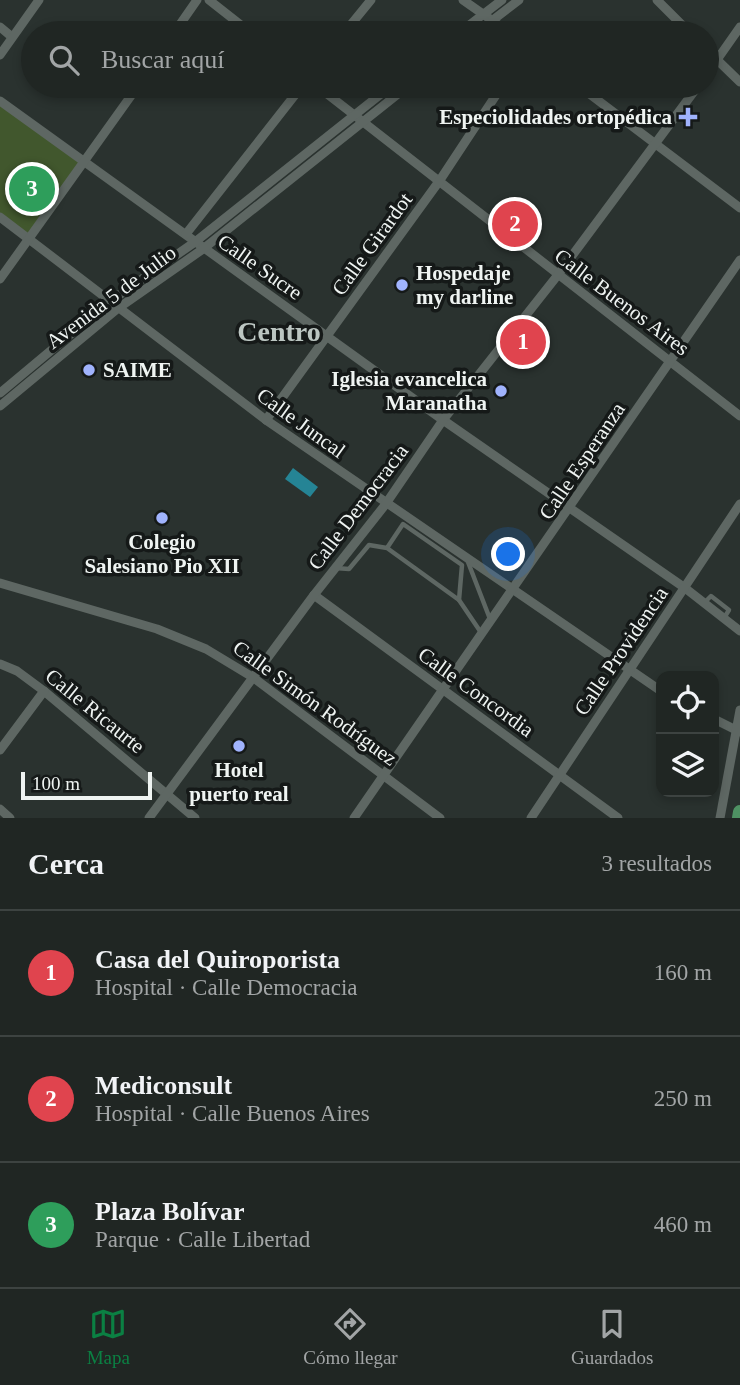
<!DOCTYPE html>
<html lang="es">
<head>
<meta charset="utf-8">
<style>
	:root { --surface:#202623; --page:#2d3230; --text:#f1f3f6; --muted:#a2a5a6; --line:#3d4341; --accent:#0b8043 }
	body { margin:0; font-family:"Times New Roman",serif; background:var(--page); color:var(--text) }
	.controls { position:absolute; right:21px; bottom:21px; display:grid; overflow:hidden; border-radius:14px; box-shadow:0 4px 10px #0003 }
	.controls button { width:63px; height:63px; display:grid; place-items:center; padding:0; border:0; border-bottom:2px solid var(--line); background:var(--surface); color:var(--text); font:35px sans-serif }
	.scale { position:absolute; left:21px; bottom:18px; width:131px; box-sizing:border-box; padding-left:7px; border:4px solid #eff4f2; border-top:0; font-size:19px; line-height:24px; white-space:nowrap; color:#eff4f2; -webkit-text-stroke:5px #151918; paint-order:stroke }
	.you { position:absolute; left:509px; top:555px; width:24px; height:24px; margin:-18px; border:5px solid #fff; border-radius:50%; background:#1a73e8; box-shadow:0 0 0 10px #1a73e833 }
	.badge { display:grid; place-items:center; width:46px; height:46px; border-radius:50%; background:var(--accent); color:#fff; font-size:23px; font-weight:700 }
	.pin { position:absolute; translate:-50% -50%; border:4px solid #fff; box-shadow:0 2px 7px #0006 }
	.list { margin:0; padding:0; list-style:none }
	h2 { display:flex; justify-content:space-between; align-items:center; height:91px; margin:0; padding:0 28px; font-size:30px }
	h2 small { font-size:23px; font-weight:400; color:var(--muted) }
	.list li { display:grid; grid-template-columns:46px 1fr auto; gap:21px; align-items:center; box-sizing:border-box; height:126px; padding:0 28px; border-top:2px solid var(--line) }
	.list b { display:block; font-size:26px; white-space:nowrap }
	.list p { margin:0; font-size:23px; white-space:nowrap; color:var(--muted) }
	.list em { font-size:23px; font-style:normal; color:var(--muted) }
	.icon { flex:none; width:38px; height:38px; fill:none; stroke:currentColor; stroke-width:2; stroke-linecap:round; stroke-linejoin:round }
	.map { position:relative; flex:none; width:740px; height:818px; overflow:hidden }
	.search { position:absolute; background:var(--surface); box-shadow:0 4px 10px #0003; left:21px; right:21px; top:21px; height:77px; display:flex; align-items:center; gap:18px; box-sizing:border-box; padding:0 24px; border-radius:38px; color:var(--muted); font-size:26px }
	.sheet { height:469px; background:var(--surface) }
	nav { display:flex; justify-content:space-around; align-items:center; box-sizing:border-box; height:98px; border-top:2px solid var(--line); background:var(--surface); font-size:19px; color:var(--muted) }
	nav a { display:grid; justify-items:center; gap:4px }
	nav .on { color:var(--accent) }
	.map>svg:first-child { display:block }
</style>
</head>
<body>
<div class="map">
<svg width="740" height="818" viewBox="0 0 740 818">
	<rect width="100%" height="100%" fill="#2a322f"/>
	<polygon fill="#41572d" points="0,103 82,164 29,237 0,214"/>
	<polygon fill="#258495" points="293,468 318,487 310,497 285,479"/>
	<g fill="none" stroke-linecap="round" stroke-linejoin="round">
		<g stroke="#5e6763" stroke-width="4.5">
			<polyline points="468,562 490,619"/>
			<polyline points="335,568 349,569 369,545 387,548 459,600 462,565 403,524 387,548"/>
			<polyline points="459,600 482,634"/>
			<polyline points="704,603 711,596 729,610 724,618"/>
		</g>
		<g stroke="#5e6763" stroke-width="9">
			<polyline points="209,0 251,33"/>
			<polyline points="463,0 510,33"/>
			<polyline points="657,0 690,33"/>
			<polyline points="0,27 12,37"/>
			<polyline points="174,33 197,0"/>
			<polyline points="344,33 371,0"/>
			<polyline points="459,33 502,0"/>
			<polyline points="476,33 519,0"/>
			<polyline points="707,50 740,82"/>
			<polyline points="0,55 39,0"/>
			<polyline points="707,74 740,27"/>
			<polyline points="317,86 740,416"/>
			<polyline points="579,86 740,208"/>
			<polyline points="0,101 443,420 685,588 740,631"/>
			<polyline points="0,217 266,420 661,691"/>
			<polyline points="186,234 302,86"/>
			<polyline points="0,279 138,86"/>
			<polyline points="0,393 109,302 195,242 391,86"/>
			<polyline points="0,406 117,309 203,249 408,86"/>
			<polyline points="266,420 440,180 502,86"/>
			<polyline points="0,583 157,629 206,649 254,678 440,818"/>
			<polyline points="314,595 618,818"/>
			<polyline points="0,664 17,671 44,691 195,818"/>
			<polyline points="714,719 740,732"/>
			<polyline points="0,750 44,691"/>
			<polyline points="0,809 10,818"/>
			<polyline points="149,818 314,595 385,505 443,420 557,276 698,86"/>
			<polyline points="354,818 740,260"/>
			<polyline points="531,818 740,504"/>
			<polyline points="720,818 740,710"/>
		</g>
		<polyline stroke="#4e9263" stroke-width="14" points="739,818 740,812"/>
	</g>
	<g fill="#a0b3fd" stroke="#151918" stroke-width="2.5">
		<path d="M684.5 106.5h7v7h7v7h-7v7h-7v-7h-7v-7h7z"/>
		<circle cx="402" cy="285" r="7"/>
		<circle cx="89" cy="370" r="7"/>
		<circle cx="501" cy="391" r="7"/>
		<circle cx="162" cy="518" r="7"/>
		<circle cx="239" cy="746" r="7"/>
	</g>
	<g text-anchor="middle" stroke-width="7" stroke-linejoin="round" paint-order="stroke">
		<g font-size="21" font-weight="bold" fill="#eff4f2" stroke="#151918" text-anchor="end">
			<text x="672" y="124">Especiolidades ortopédica</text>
			<text x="416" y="280" text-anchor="start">Hospedaje<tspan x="416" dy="24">my darline</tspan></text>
			<text x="103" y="377" text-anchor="start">SAIME</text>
			<text x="487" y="386">Iglesia evancelica<tspan x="487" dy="24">Maranatha</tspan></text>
			<text x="162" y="549" text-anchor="middle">Colegio<tspan x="162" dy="24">Salesiano Pio XII</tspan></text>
			<text x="239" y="777" text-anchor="middle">Hotel<tspan x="239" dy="24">puerto real</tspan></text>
		</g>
		<g font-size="21" fill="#eff4f2" stroke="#151918">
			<text transform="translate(372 244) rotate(-54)" y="7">Calle Girardot</text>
			<text transform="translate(260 267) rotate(35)" y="7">Calle Sucre</text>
			<text transform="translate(111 297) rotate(-37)" y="7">Avenida 5 de Julio</text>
			<text transform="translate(622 302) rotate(37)" y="7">Calle Buenos Aires</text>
			<text transform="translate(301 423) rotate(36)" y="7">Calle Juncal</text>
			<text transform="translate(582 461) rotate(-56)" y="7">Calle Esperanza</text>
			<text transform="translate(358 507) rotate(-53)" y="7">Calle Democracia</text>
			<text transform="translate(621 651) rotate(-56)" y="7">Calle Providencia</text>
			<text transform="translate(476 692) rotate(36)" y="7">Calle Concordia</text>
			<text transform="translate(315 703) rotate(36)" y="7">Calle Simón Rodríguez</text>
			<text transform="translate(95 711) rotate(39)" y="7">Calle Ricaurte</text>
		</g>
		<g font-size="28" font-weight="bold" fill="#bcc6c2" stroke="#151918">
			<text x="279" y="341">Centro</text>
		</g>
	</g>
</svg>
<div class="controls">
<button><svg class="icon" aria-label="locate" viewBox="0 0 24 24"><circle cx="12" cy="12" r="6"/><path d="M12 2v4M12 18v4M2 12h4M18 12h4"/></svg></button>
<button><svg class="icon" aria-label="layers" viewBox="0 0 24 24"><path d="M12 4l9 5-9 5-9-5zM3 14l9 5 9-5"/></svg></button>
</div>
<div class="scale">100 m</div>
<div class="you"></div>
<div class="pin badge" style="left:523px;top:342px;background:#e0444e">1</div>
<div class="pin badge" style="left:515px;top:224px;background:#e0444e">2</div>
<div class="pin badge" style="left:32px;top:189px;background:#2e9e5b">3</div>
<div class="search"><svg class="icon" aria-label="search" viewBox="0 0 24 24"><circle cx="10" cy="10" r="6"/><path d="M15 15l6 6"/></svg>Buscar aquí</div>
</div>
<section class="sheet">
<h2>Cerca<small>3 resultados</small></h2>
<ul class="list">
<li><span class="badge" style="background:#e0444e">1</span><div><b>Casa del Quiroporista</b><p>Hospital · Calle Democracia</p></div><em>160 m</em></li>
<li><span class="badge" style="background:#e0444e">2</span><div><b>Mediconsult</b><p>Hospital · Calle Buenos Aires</p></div><em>250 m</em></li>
<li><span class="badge" style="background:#2e9e5b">3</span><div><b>Plaza Bolívar</b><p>Parque · Calle Libertad</p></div><em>460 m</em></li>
</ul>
</section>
<nav>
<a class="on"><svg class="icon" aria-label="map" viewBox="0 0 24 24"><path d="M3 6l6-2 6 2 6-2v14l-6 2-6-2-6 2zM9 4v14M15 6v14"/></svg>Mapa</a>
<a><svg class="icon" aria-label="directions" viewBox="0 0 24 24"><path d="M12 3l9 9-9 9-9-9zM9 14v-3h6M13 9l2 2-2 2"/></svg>Cómo llegar</a>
<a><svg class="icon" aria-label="saved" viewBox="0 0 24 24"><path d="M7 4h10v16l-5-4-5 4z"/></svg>Guardados</a>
</nav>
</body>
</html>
